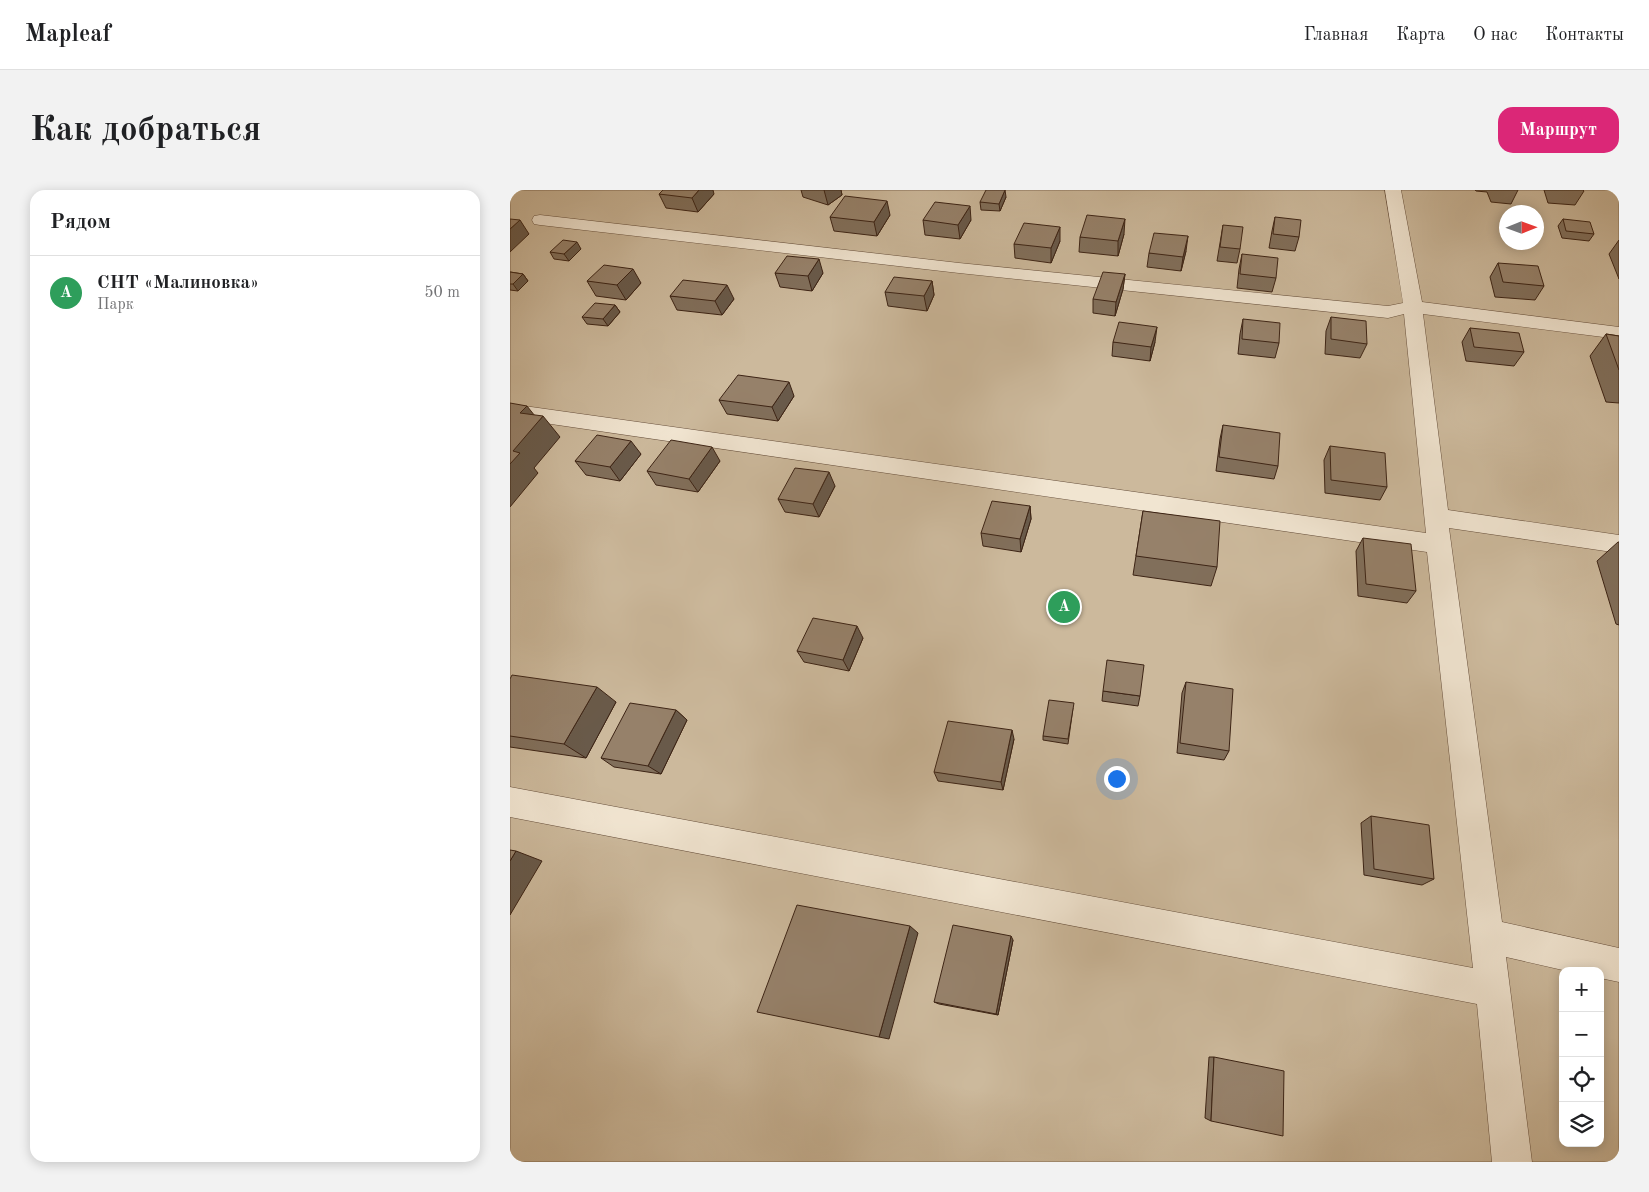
<!DOCTYPE html>
<html lang="ru">
<head>
<meta charset="utf-8">
<style>
	:root { --surface:#fff; --page:#f2f2f2; --text:#202124; --muted:#757577; --line:#e0e0e0; --accent:#db2777 }
	body { margin:0; font-family:"Old Standard TT",serif; background:var(--page); color:var(--text) }
	.controls { position:absolute; right:15px; bottom:15px; display:grid; overflow:hidden; border-radius:10px; box-shadow:0 2px 12px #0003 }
	.controls button { width:45px; height:45px; display:grid; place-items:center; padding:0; border:0; border-bottom:1px solid var(--line); background:var(--surface); color:var(--text); font:25px sans-serif }
	.compass { position:absolute; left:989px; top:15px; width:45px; height:45px; border-radius:50%; background:var(--surface); box-shadow:0 2px 12px #0003; rotate:89deg }
	.you { position:absolute; left:606px; top:588px; width:18px; height:18px; margin:-12px; border:4px solid #fff; border-radius:50%; background:#1a73e8; box-shadow:0 0 0 8px #1a73e833 }
	.badge { display:grid; place-items:center; width:32px; height:32px; border-radius:50%; background:var(--accent); color:#fff; font-size:16px; font-weight:700 }
	.pin { position:absolute; translate:-50% -50%; border:2px solid #fff; box-shadow:0 1px 5px #0006 }
	.list { margin:0; padding:0; list-style:none }
	h2 { display:flex; justify-content:space-between; align-items:center; height:65px; margin:0; padding:0 20px; font-size:21px }
	h2 small { font-size:16px; font-weight:400; color:var(--muted) }
	.list li { display:grid; grid-template-columns:32px 1fr auto; gap:15px; align-items:center; box-sizing:border-box; height:75px; padding:0 20px; border-top:1px solid var(--line) }
	.list b { display:block; font-size:19px; white-space:nowrap }
	.list p { margin:0; font-size:16px; white-space:nowrap; color:var(--muted) }
	.list em { font-size:16px; font-style:normal; color:var(--muted) }
	.icon { flex:none; width:28px; height:28px; fill:none; stroke:currentColor; stroke-width:2; stroke-linecap:round; stroke-linejoin:round }
	.map { position:relative; flex:none; width:1109px; height:972px; overflow:hidden; border-radius:15px }
	header { display:flex; align-items:center; gap:30px; box-sizing:border-box; height:70px; padding:0 25px; background:var(--surface); border-bottom:1px solid var(--line) }
	header strong { font-size:24px }
	nav { display:flex; gap:28px; margin-inline-start:auto; font-size:18px }
	.intro { display:flex; align-items:center; justify-content:space-between; box-sizing:border-box; height:120px; padding:0 30px }
	h1 { margin:0; font-size:35px }
	.button { padding:12px 22px; border-radius:15px; background:var(--accent); color:#fff; font-size:18px; font-weight:700 }
	main { display:flex; gap:30px; padding:0 30px }
	aside { flex:1; background:var(--surface); border-radius:15px; box-shadow:0 2px 12px #0003 }
	.map>svg:first-child { display:block }
</style>
</head>
<body>
<header>
<strong>Mapleaf</strong>
<nav><a>Главная</a><a>Карта</a><a>О нас</a><a>Контакты</a></nav>
</header>
<div class="intro"><h1>Как добраться</h1><a class="button">Маршрут</a></div>
<main>
<aside>
<h2>Рядом<small></small></h2>
<ul class="list">
<li><span class="badge" style="background:#2e9e5b">A</span><div><b>СНТ «Малиновка»</b><p>Парк</p></div><em>50 m</em></li>
</ul>
</aside>
<div class="map">
<svg width="1109" height="972" viewBox="0 0 1109 972">
	<rect width="100%" height="100%" fill="#e9d7b8"/>
	<filter id="stains"><feTurbulence type="fractalNoise" baseFrequency=".004" numOctaves="4"/><feColorMatrix values="0 0 0 0 .2 0 0 0 0 .09 0 0 0 0 .02 0 0 0 .5 -.17"/></filter>
	<radialGradient id="worn" r=".72"><stop offset=".6" stop-color="#630" stop-opacity="0"/><stop offset="1" stop-color="#630" stop-opacity=".3"/></radialGradient>
	<path fill="#ccb99c" stroke="#846e58" fill-rule="evenodd" d="M0 0H1109V972H0ZM996 22H1026V52H996ZM1053 781H1090V953H1053Z"/>
	<g fill="none" stroke-linecap="round" stroke-linejoin="round">
		<g stroke="#68513e" stroke-width="1">
			<polygon id="minor" points="875,0 891,0 912,112 1109,137 1109,149 913,124 938,320 1109,345 1109,363 939,338 992,732 1109,758 1109,792 1090,788 1090,781 1057,781 996,767 1022,972 982,972 967,814 0,627 0,597 963,778 917,362 0,228 0,214 916,343 894,124 878,128 449,83 30,35 24,34 22,30 24,26 30,25 449,73 878,116 893,113"/>
		</g>
		<use href="#minor" fill="#f1e5d1" fill-rule="evenodd"/>
	</g>
	<g fill="#816f5b" stroke="#3d2415">
		<polygon points="291,0 331,0 332,5 318,15 293,7"/>
		<polygon points="965,0 1008,0 1001,14 981,12 977,2 966,1"/>
		<polygon points="1034,0 1073,0 1074,1 1065,15 1038,13"/>
		<polygon points="149,4 204,4 188,22 156,18"/>
		<polygon points="496,7 490,21 471,20 470,12"/>
		<polygon points="380,25 367,46 324,41 320,27"/>
		<polygon points="765,27 789,47 785,61 759,58 762,41"/>
		<polygon points="1053,29 1084,44 1079,51 1052,48 1048,36"/>
		<polygon points="413,30 461,30 450,49 415,45"/>
		<polygon points="713,35 730,59 727,73 707,71"/>
		<polygon points="614,44 608,66 569,62 570,47"/>
		<polygon points="1109,50 1109,89 1099,64"/>
		<polygon points="550,51 541,73 505,68 504,54"/>
		<polygon points="71,59 59,71 44,69 40,62"/>
		<polygon points="676,61 671,81 637,77 639,63"/>
		<polygon points="732,64 766,88 762,102 727,98 729,79"/>
		<polygon points="988,73 1034,96 1025,110 985,107 980,87"/>
		<polygon points="0,82 13,84 18,91 8,101 0,100"/>
		<polygon points="265,83 313,83 302,101 270,97"/>
		<polygon points="615,84 613,99 605,126 583,123 583,109"/>
		<polygon points="77,91 131,93 116,110 86,106"/>
		<polygon points="422,91 424,105 417,121 378,116 375,102"/>
		<polygon points="160,106 224,109 212,125 167,120"/>
		<polygon points="105,115 110,122 98,136 77,134 72,127"/>
		<polygon points="821,127 857,154 850,168 815,164 816,141"/>
		<polygon points="733,129 769,153 765,168 728,164 730,144"/>
		<polygon points="960,138 1014,162 1004,176 956,171 952,152"/>
		<polygon points="1096,144 1109,146 1109,213 1096,212 1080,166"/>
		<polygon points="603,152 645,152 640,171 602,166"/>
		<polygon points="284,206 268,231 217,224 209,210"/>
		<polygon points="713,235 768,276 764,289 706,281 710,249"/>
		<polygon points="820,256 877,297 870,310 815,303 814,270"/>
		<polygon points="131,264 110,291 76,285 65,271"/>
		<polygon points="210,271 188,302 146,295 137,281"/>
		<polygon points="325,296 309,327 275,322 268,309"/>
		<polygon points="520,316 521,329 511,362 473,356 471,343"/>
		<polygon points="633,321 707,377 701,396 623,385"/>
		<polygon points="853,348 906,401 897,413 848,406 846,361"/>
		<polygon points="1108,352 1109,352 1109,435 1106,434 1087,371"/>
		<polygon points="353,448 339,481 294,472 287,461"/>
		<polygon points="0,489 106,512 76,568 0,557"/>
		<polygon points="676,492 719,561 714,570 667,563 672,503"/>
		<polygon points="593,501 630,506 628,516 592,511"/>
		<polygon points="563,518 558,554 533,550 533,546"/>
		<polygon points="166,520 177,530 151,584 104,577 91,568"/>
		<polygon points="504,549 493,600 428,591 424,582"/>
		<polygon points="861,626 924,689 912,695 854,685 851,633"/>
		<polygon points="503,750 488,825 429,814 424,812"/>
		<polygon points="699,867 704,867 701,931 695,928"/>
	</g>
	<g fill="#695a4a" stroke="#3d2415">
		<polygon points="189,0 203,0 204,4 188,22 182,8"/>
		<polygon points="314,0 331,0 332,5 318,15"/>
		<polygon points="495,0 496,7 490,21 489,14"/>
		<polygon points="377,11 380,25 367,46 364,32"/>
		<polygon points="460,16 461,30 450,49 448,35"/>
		<polygon points="615,29 614,44 608,66 608,51"/>
		<polygon points="10,30 19,44 0,62 0,39"/>
		<polygon points="550,37 550,51 541,73 541,58"/>
		<polygon points="678,46 676,61 671,81 673,67"/>
		<polygon points="67,52 71,59 59,71 54,64"/>
		<polygon points="309,69 313,83 302,101 298,86"/>
		<polygon points="123,79 131,93 116,110 107,95"/>
		<polygon points="13,84 18,91 8,101 3,94"/>
		<polygon points="615,84 613,99 605,126 606,112"/>
		<polygon points="422,91 424,105 417,121 414,106"/>
		<polygon points="217,95 224,109 212,125 205,111"/>
		<polygon points="105,115 110,122 98,136 93,129"/>
		<polygon points="647,137 645,152 640,171 641,157"/>
		<polygon points="279,192 284,206 268,231 262,217"/>
		<polygon points="17,216 29,231 33,226 50,247 24,278 28,283 0,317 0,274 10,223"/>
		<polygon points="121,251 131,264 110,291 100,277"/>
		<polygon points="202,257 210,271 188,302 179,289"/>
		<polygon points="319,282 325,296 309,327 303,314"/>
		<polygon points="520,316 521,329 511,362 510,349"/>
		<polygon points="347,436 353,448 339,481 333,470"/>
		<polygon points="87,497 106,512 76,568 54,554"/>
		<polygon points="166,520 177,530 151,584 138,576"/>
		<polygon points="502,540 504,549 493,600 491,592"/>
		<polygon points="6,661 32,671 0,725 0,671"/>
		<polygon points="400,736 408,743 379,849 369,847"/>
		<polygon points="501,746 503,750 488,825 486,824"/>
	</g>
	<g fill="#96816a" stroke="#3d2415">
		<polygon points="153,0 189,0 182,8 149,4"/>
		<polygon points="476,0 495,0 489,14 470,12"/>
		<polygon points="335,6 377,11 364,32 320,27"/>
		<polygon points="425,12 460,16 448,35 413,30"/>
		<polygon points="577,25 615,29 608,51 570,47"/>
		<polygon points="765,27 791,30 789,47 763,44"/>
		<polygon points="0,29 10,30 0,39"/>
		<polygon points="1053,29 1080,32 1084,44 1056,41"/>
		<polygon points="514,33 550,37 541,58 504,54"/>
		<polygon points="713,35 733,37 730,59 710,57"/>
		<polygon points="644,43 678,46 673,67 639,63"/>
		<polygon points="53,50 67,52 54,64 40,62"/>
		<polygon points="732,64 768,68 766,88 730,84"/>
		<polygon points="277,66 309,69 298,86 265,83"/>
		<polygon points="988,73 1028,76 1034,96 993,92"/>
		<polygon points="94,75 123,79 107,95 77,91"/>
		<polygon points="0,82 13,84 3,94 0,94"/>
		<polygon points="593,82 615,84 606,112 583,109"/>
		<polygon points="384,87 422,91 414,106 375,102"/>
		<polygon points="173,90 217,95 205,111 160,106"/>
		<polygon points="85,113 105,115 93,129 72,127"/>
		<polygon points="821,127 856,131 857,154 821,149"/>
		<polygon points="733,129 770,133 769,153 732,149"/>
		<polygon points="609,132 647,137 641,157 603,152"/>
		<polygon points="960,138 1009,143 1014,162 964,157"/>
		<polygon points="1096,144 1109,146 1109,180"/>
		<polygon points="228,185 279,192 262,217 209,210"/>
		<polygon points="0,213 17,216 10,223 33,226 3,261 10,263 0,274"/>
		<polygon points="713,235 770,243 768,276 709,267"/>
		<polygon points="87,245 121,251 100,277 65,271"/>
		<polygon points="161,250 202,257 179,289 137,281"/>
		<polygon points="820,256 875,263 877,297 821,290"/>
		<polygon points="285,278 319,282 303,314 268,309"/>
		<polygon points="482,311 520,316 510,349 471,343"/>
		<polygon points="633,321 710,331 707,377 626,366"/>
		<polygon points="853,348 901,354 906,401 856,394"/>
		<polygon points="303,428 347,436 333,470 287,461"/>
		<polygon points="597,470 634,475 630,506 593,501"/>
		<polygon points="2,485 87,497 54,554 0,546 0,489"/>
		<polygon points="676,492 723,499 719,561 670,553"/>
		<polygon points="539,510 564,513 558,549 533,546"/>
		<polygon points="120,513 166,520 138,576 91,568"/>
		<polygon points="438,531 502,540 491,592 424,582"/>
		<polygon points="861,626 919,635 924,689 864,679"/>
		<polygon points="0,660 6,661 0,671"/>
		<polygon points="287,715 400,736 369,847 247,822"/>
		<polygon points="443,735 501,746 486,824 424,812"/>
		<polygon points="704,867 774,881 773,946 701,931"/>
	</g>
	<rect width="100%" height="100%" filter="url(#stains)"/>
	<rect width="100%" height="100%" fill="url(#worn)"/>
</svg>
<div class="controls">
<button>+</button>
<button>−</button>
<button><svg class="icon" aria-label="locate" viewBox="0 0 24 24"><circle cx="12" cy="12" r="6"/><path d="M12 2v4M12 18v4M2 12h4M18 12h4"/></svg></button>
<button><svg class="icon" aria-label="layers" viewBox="0 0 24 24"><path d="M12 4l9 5-9 5-9-5zM3 14l9 5 9-5"/></svg></button>
</div>
<svg class="compass" viewBox="-18 -18 36 36"><path d="M0-13l5 13h-10z" fill="#e53935"/><path d="M0 13l5-13h-10z" fill="#757577"/></svg>
<div class="you"></div>
<div class="pin badge" style="left:554px;top:417px;background:#2e9e5b">A</div>
</div>
</main>
</body>
</html>
